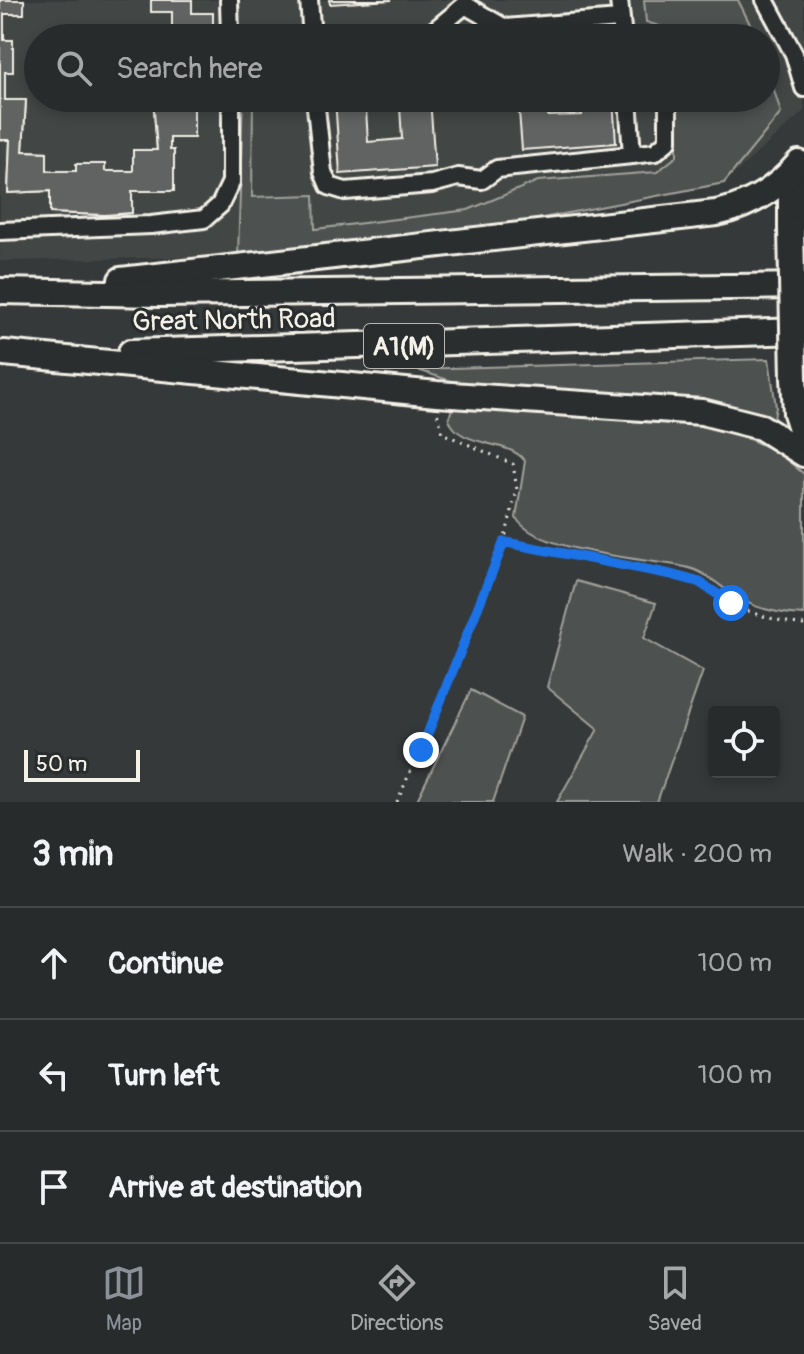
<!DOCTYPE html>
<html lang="en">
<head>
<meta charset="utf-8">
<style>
	:root { --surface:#282b2b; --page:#303333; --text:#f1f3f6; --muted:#a5a7a9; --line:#444747; --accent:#8c9099 }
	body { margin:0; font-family:Pangolin,sans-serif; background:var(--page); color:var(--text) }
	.controls { position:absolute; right:24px; bottom:24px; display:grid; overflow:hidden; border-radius:8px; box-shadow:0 4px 12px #0003 }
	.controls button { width:72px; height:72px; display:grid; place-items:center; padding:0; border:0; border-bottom:2px solid var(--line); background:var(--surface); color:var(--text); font:40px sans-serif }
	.scale { position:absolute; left:24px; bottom:20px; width:116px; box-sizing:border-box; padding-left:8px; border:4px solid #f4f1e8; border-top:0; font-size:22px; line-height:28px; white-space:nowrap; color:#f4f1e8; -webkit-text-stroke:6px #2a2d2e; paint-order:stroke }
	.stop { position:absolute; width:24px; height:24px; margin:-18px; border:6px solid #1a73e8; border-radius:50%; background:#fff }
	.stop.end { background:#1a73e8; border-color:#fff; box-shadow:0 2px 8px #0008 }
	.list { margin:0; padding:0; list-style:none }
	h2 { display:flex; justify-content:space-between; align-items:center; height:104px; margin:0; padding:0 32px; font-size:34px }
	h2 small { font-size:26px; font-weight:400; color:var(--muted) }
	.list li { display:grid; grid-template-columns:52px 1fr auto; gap:24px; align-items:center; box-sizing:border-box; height:112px; padding:0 32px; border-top:2px solid var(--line) }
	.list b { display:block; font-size:30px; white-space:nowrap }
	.list em { font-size:26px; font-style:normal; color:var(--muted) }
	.icon { flex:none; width:44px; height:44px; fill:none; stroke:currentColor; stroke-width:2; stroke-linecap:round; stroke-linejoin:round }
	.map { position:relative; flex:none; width:804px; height:802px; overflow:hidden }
	.search { position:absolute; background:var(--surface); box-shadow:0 4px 12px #0003; left:24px; right:24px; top:24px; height:88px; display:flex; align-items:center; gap:20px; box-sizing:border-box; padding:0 28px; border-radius:44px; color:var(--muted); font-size:30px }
	.sheet { height:440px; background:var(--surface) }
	nav { display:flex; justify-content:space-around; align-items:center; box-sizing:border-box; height:112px; border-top:2px solid var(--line); background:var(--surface); font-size:22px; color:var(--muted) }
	nav a { display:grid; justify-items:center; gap:4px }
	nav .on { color:var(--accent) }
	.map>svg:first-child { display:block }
</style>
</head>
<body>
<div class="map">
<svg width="804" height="802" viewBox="0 0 804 802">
	<rect width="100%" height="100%" fill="#363939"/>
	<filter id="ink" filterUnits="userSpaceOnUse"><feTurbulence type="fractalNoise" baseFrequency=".0125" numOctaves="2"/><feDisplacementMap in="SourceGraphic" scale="16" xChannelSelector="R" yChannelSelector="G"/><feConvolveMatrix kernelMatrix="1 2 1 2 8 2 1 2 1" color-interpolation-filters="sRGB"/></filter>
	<g filter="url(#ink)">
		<path fill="#434645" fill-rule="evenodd" d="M0 0H804V111L724 183 506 225 238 256 0 261ZM38 38H766V98H38Z"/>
		<g fill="#4e514f" stroke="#a1a19c" stroke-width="2">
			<polygon points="644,0 738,0 757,38 671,38 669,29 646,22"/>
			<polygon points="766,64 781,113 724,183 506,225 238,256 243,98 253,98 252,197 314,195 315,229 468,210 538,181 657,172 677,156 677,98 766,98"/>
			<polygon points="769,359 776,407 773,424 451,381 415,369"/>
			<path d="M453 404 712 423 776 451 804 474V615C782 614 757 609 738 598 720 587 706 571 685 567 644 558 538 553 516 518L525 461C508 438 459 449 449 419Z"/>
			<polygon points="576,581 656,603 644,638 703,671 657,802 557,802 598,729 547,687"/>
			<polygon points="471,690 522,717 493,802 416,802"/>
		</g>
		<g fill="#616362" stroke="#f4f1e8" stroke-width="2" fill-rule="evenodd">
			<polygon points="0,0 24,0 24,14 4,14 4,40 13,40 13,72 5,72 5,100 26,100 23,151 47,152 47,171 76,171 76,164 105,164 105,171 133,171 133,150 157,150 153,98 214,98 194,99 194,138 170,138 170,150 174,150 174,191 132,191 132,213 105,215 50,213 50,191 8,193 10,140 0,140"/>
			<polygon points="0,0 24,0 24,14 4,14 4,40 13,40 13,72 5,72 5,100 26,100 23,151 47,152 47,171 76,171 76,164 105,164 105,171 133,171 133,150 157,150 153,98 214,98 194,99 194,138 170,138 170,150 174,150 174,191 132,191 132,213 105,215 50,213 50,191 8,193 10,140 0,140"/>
			<polygon points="151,0 192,0 192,13 213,13 213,38 172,38 172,12 151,12"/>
			<polygon points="151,0 192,0 192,13 213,13 213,38 172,38 172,12 151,12"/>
			<polygon points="329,0 392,0 330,4"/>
			<polygon points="474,29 484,38 456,38 462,30"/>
			<path d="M335 98H430L435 167 340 174ZM400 107 402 139 368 142 366 109Z"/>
			<polygon points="518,98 547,98 548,116 582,115 582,98 613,98 616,143 522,150"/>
		</g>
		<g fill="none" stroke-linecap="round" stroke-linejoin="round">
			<g stroke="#f4f1e8" stroke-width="22">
				<g id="minor">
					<polyline points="229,0 230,38"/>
					<polyline points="309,0 312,38"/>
					<polyline points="619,0 623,38"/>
					<polyline points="765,0 794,54 804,88"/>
					<polyline points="465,5 505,28 620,19"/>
					<polyline points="365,38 430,34 465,5"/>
					<polyline points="315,98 323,172 329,186 345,191 432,184 458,177 482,180 497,169 632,155 628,98"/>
					<polyline points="632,155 655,152 668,141 668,98"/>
					<polyline points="0,231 151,225 204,219 220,205 231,182 231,98"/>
				</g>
			</g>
			<g stroke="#f4f1e8" stroke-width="30">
				<g id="highway">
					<polyline points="791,228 791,190 798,167"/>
					<path d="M121 280 716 213C750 206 777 189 799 163"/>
					<polyline points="0,291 159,294 804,286"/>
					<polyline points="131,352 804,331"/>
					<polyline points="4,353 437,394 702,412 761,427 804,454"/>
					<polyline points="794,378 796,413 804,438"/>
				</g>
			</g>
			<g stroke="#f4f1e8" stroke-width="3" stroke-dasharray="2 6" stroke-linecap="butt">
				<path d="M504 542 699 582C730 608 764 619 804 625"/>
				<polyline points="397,802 465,646 504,542 517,490 513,464 442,433 437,412"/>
			</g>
			<use href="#minor" stroke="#2a2d2e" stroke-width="16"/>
			<use href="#highway" stroke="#2a2d2e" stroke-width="24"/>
			<g stroke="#f4f1e8" stroke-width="30" stroke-linecap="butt">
				<polyline id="highway-bridge" points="791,228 794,378"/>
			</g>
			<use href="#highway-bridge" stroke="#2a2d2e" stroke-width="24"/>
		</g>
	</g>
	<g fill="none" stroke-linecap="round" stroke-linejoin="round" filter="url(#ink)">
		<polyline stroke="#1a73e8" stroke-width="10" points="421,750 504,542 669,574 699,582 731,603"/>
	</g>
	<g text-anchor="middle" stroke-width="6" stroke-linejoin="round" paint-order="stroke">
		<rect fill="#2a2d2e" stroke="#b7b6b0" stroke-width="2" x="364" y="324" width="80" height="44" rx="6"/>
		<g font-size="26" font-weight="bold" fill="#f4f1e8">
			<text x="404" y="355">A1(M)</text>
		</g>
		<g font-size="28" fill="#f4f1e8" stroke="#2a2d2e">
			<text transform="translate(234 319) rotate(-1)" y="10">Great North Road</text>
		</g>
	</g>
</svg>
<div class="controls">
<button><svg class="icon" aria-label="locate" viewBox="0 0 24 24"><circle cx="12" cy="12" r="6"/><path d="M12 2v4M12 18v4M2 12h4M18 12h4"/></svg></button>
</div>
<div class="scale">50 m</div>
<div class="stop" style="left:731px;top:603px"></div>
<div class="stop end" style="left:421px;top:750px"></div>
<div class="search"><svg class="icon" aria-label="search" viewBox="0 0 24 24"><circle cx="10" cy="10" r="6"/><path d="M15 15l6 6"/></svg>Search here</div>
</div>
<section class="sheet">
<h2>3 min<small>Walk · 200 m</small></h2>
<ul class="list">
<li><svg class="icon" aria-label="ahead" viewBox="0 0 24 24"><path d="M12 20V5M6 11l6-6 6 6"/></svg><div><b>Continue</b></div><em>100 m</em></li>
<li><svg class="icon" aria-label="left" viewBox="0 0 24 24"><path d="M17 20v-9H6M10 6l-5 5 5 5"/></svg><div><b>Turn left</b></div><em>100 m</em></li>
<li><svg class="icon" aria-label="arrive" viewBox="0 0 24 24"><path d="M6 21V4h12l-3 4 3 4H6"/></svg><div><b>Arrive at destination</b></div></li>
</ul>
</section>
<nav>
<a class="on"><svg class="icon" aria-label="map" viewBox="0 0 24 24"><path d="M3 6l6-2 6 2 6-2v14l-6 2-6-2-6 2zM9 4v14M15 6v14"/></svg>Map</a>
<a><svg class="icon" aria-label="directions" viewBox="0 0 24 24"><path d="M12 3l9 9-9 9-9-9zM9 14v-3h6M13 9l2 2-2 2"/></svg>Directions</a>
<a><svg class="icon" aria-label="saved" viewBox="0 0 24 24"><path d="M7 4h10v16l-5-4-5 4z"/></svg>Saved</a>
</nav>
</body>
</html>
